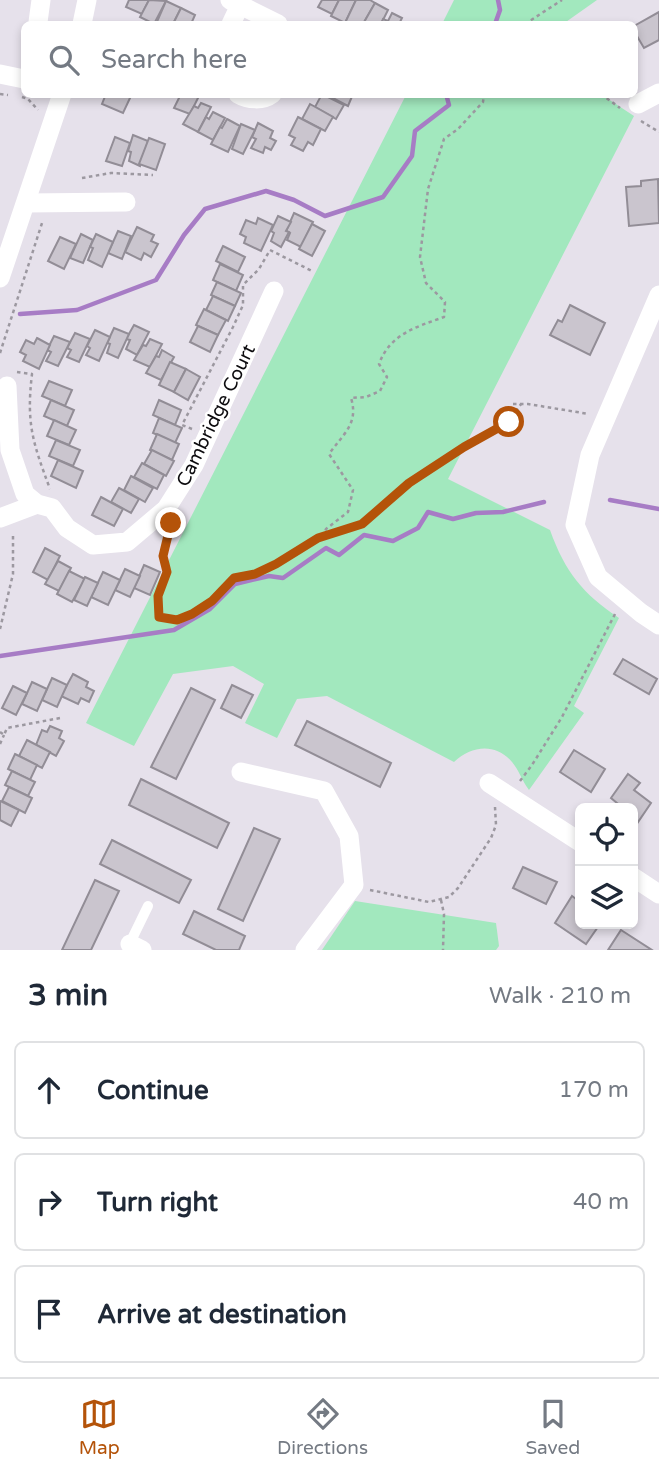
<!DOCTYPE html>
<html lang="en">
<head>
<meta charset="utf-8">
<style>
	:root { --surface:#fff; --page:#f2f2f3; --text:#1f2937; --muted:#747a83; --line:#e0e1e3; --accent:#b45309 }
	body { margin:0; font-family:"Varela Round",sans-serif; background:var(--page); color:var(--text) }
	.controls { position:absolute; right:21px; bottom:21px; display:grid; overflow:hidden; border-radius:10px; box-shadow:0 4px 10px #0003 }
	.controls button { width:63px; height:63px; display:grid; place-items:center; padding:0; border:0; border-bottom:2px solid var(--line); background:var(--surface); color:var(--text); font:35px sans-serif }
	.stop { position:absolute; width:21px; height:21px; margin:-16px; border:5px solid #b45309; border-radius:50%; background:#fff }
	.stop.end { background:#b45309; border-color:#fff; box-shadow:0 2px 7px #0008 }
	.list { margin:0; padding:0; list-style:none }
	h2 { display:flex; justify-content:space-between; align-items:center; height:91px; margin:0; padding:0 28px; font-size:30px }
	h2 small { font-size:23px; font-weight:400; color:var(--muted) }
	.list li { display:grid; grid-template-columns:46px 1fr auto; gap:21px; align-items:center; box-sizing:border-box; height:98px; margin:0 14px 14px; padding:0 14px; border:2px solid var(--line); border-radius:10px }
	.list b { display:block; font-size:26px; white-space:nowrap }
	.list em { font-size:23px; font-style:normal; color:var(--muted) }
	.icon { flex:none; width:38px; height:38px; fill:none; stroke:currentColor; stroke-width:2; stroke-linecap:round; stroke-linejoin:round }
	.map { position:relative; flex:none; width:659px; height:950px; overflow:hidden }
	.search { position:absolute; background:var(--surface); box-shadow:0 4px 10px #0003; left:21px; right:21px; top:21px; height:77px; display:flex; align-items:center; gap:18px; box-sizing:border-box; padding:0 24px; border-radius:10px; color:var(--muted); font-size:26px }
	.sheet { height:427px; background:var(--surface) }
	nav { display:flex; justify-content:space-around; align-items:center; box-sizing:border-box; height:98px; border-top:2px solid var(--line); background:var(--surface); font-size:19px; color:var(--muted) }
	nav a { display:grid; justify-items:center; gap:4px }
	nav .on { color:var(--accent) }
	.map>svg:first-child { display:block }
</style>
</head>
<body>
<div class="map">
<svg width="659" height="950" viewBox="0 0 659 950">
	<rect width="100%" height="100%" fill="#e6e1eb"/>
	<g fill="#a2e8be">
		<polygon points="454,0 597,0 563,24 442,24"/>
		<path d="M406 95H602L634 116 448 479 550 530C565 572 583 594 619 618L574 706 584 713 529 790C522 781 519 770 512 762 495 742 471 746 454 762L327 696 297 699 277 738 245 723 264 684 233 666 173 674 134 746 86 723Z"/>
		<polygon points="355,901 496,923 499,946 496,950 322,950"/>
	</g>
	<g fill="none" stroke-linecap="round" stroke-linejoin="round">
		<g stroke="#a77cc5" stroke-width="4.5">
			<polyline points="495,24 500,10 498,0"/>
			<polyline points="20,314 77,310 156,280 184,235 205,209 266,191 294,200 325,216 383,197 412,156 415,131 449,105 446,94"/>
			<polyline points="610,500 659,509"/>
			<polyline points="0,656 174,630 210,609 235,584 269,576 283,578 326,548 339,555 364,535 393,541 418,528 428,512 453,519 476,513 503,512 544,502"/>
		</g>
	</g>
	<g fill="#cac5ce" stroke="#928d96" stroke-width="2">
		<polygon points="129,0 149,0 142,14 126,7"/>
		<polygon points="149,0 166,1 154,24 140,17"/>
		<polygon points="322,0 339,0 332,14 318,7"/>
		<polygon points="339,0 356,0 345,23 331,16"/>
		<polygon points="356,0 370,0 375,3 363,24 349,24 345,23"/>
		<polygon points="166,1 181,8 173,24 156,24"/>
		<polygon points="375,3 388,10 381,24 363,24"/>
		<polygon points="181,8 195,15 191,24 173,24"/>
		<polygon points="659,12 659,40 644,48 634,31 634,26"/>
		<polygon points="392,13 402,18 399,24 381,24 383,19 388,21"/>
		<polygon points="106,94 124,94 130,98 123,113 102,104"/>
		<polygon points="181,94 200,94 190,114 174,108"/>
		<polygon points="322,94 344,105 336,119 315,107"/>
		<polygon points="325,94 353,94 348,106"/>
		<polygon points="201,103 211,107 198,132 183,124 194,106 198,108"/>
		<polygon points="310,104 333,117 325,131 302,119"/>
		<polygon points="213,112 225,118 213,140 198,132 206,117 209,119"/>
		<polygon points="298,117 321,129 313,145 308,142 303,151 291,145 295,138 289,135"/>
		<polygon points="227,119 240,126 228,152 211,144 220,127 222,128"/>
		<polygon points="258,123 273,131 270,138 276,141 271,150 265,147 263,153 251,148 256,139 252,137"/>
		<polygon points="241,124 255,130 243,154 232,149"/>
		<polygon points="133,135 148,141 140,166 129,161 131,152 128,151"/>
		<polygon points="115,137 130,143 122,166 106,161"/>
		<polygon points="149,138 165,144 156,170 139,164"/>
		<polygon points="658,179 659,223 629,226 626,187 641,186 641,181"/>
		<polygon points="294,213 313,222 301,247 287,240 290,233 286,231"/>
		<polygon points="278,216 291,222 286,231 289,232 281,247 271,241 274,233 271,231"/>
		<polygon points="258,218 273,225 261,251 244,243 246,237 240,234 246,220 256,224"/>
		<polygon points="312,224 325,231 312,256 299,249"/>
		<polygon points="137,227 154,235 151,241 158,244 151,257 144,253 141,260 125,252"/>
		<polygon points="118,231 131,236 122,259 108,253"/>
		<polygon points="81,234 93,240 83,263 70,258"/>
		<polygon points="96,234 113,242 102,267 88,260 93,248 90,247"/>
		<polygon points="60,237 76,244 64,269 48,261"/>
		<polygon points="223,246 245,257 238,272 216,261"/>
		<polygon points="220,264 243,275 236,291 213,280"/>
		<polygon points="217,282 241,293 235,306 211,295"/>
		<polygon points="213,296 235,306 228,321 206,310"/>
		<polygon points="570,305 605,323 590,355 550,335 558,320 562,322"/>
		<polygon points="204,309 226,320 218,335 196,325"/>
		<polygon points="134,325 149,332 137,355 126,349 130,340 126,339"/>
		<polygon points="198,326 218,335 210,352 190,342"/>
		<polygon points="114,328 129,334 118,358 107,353 110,344 107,343"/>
		<polygon points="95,330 110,337 99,361 86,355 90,348 87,346"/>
		<polygon points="75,333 90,339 79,362 67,357 71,350 67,348"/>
		<polygon points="54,336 70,342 58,366 46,361 51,352 47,350"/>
		<polygon points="37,338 50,345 39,369 23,361 26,355 20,352 26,340 34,344"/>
		<polygon points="150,339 162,344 150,367 134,360 143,345 146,346"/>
		<polygon points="162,350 174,357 161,380 146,373 156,356 159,357"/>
		<polygon points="170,362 186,369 174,392 159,385"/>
		<polygon points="186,369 200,377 188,400 174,392"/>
		<polygon points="49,381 72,390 65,406 42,396"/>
		<polygon points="51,400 74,410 67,426 44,416"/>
		<polygon points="159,400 181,410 175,425 153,415"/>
		<polygon points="159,418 182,428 175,443 153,433"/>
		<polygon points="54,420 76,430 69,445 47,436"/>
		<polygon points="157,434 179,444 172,460 150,450"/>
		<polygon points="56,440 80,450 73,466 49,456"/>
		<polygon points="152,450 174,461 166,476 144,464"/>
		<polygon points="58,460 83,471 76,488 51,476"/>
		<polygon points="142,463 164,475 157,489 134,477"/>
		<polygon points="131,476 153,488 145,502 124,490"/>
		<polygon points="119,488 139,499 131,513 111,502"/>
		<polygon points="101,497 123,509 114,526 92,515"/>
		<polygon points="45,548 60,556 48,580 33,572"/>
		<polygon points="58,561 71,568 59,591 45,584"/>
		<polygon points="144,565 160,572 150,595 134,588"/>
		<polygon points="125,569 140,576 130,597 115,590"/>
		<polygon points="69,571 85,579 72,602 57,594"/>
		<polygon points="103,572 120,580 108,605 91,597"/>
		<polygon points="85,577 98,583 87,606 74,600"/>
		<polygon points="623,659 657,679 649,694 614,674"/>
		<polygon points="73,674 88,682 86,687 94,691 89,702 81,698 78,704 61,696"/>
		<polygon points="52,678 67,685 57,707 42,700"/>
		<polygon points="32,682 47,689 37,711 22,704"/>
		<polygon points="232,685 253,695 241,718 221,708"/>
		<polygon points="13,686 27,693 16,715 2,708"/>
		<polygon points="191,688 215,700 176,779 151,767"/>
		<polygon points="307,721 391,763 380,787 295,745"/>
		<polygon points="50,726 62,731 59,738 64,741 56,756 36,745 42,730 47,732"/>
		<polygon points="27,740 50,752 42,768 19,756"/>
		<polygon points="574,750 605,769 591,792 560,772"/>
		<polygon points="15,754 37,765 30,780 8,769"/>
		<polygon points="12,771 35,782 28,796 5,785"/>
		<polygon points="628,774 640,783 634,790 651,803 636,825 633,823 633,808 623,808 611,798"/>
		<polygon points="141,779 229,823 217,848 129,805"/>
		<polygon points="9,787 32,798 25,813 2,801"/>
		<polygon points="0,801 19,810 11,826 0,820"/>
		<polygon points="254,828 280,839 243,921 218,909"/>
		<polygon points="112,840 191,880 179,903 100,864"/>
		<polygon points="523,867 557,882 546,904 513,888"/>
		<polygon points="95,880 119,891 91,950 62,950"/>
		<polygon points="572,896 580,902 580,924 600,924 586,944 555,923"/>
		<polygon points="194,911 245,936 239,950 216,950 183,934"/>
		<polygon points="621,930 652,950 608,950"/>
	</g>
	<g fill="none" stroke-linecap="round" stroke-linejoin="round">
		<g stroke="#9c98a0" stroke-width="2.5" stroke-dasharray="3.5 3.5" stroke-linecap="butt">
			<polyline points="525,24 562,0"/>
			<polyline points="0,94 8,95"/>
			<polyline points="601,94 620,108"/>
			<polyline points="22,97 28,99 38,110"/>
			<polyline points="641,121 659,132"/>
			<polyline points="82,178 111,173 153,175"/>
			<polyline points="0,353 43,220"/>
			<path d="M17 372 32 374C26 424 33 443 50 489"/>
			<polyline points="513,404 528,404 589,414"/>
			<polyline points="192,429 182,425 233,327 243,305 243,285 259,269 270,250 312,271"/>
			<polyline points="169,531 163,556 167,572 158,596 159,617 177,620 192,614 212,601 234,578 255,574 276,564 318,538 362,524 409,483 464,447 509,421 521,404"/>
			<path d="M323 537 326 529 348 512 353 490 329 454C343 434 359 424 351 398L366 397 380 391 387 377 379 364C390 334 416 327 444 317L445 302 426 283 420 257 428 189 444 139 458 129 483 102 484 94"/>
			<polyline points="0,629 13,574 13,533"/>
			<polyline points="0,732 4,735 7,728 60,718"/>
			<polyline points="0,744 4,735"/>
			<polyline points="520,781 532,765 562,717 615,614"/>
			<polyline points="370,890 429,902 449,897 458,888 491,838 496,825 495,807"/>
			<polyline points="441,900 444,914 443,950"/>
		</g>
		<polyline stroke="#fff" stroke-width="10" points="128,947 148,906"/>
		<g stroke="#fff" stroke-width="19">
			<polyline points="230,0 278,24"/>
			<polyline points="38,22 41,0"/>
			<polyline points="82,24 87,0"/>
			<polyline points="231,24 240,5"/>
			<polyline points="0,74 24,79"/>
			<path d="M238 94C248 100 263 101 272 94"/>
			<polyline points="638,104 659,93"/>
			<polyline points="26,203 126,202"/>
			<polyline points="0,278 62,94"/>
			<polyline points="659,295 590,455 575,525 598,577 641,613 659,625"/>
			<polyline points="7,386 10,450 25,494 37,504 52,508 67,528 93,545 127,542 166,509 194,465 274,291"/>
			<polyline points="0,518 37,504"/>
			<polyline points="241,772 324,791 349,836 354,885 305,950"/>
			<polyline points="489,783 580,842"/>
			<polyline points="633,877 659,894"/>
			<polyline points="130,944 142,950"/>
		</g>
	</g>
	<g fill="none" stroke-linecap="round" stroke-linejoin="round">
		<polyline stroke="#b45309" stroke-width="9" points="171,523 163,556 167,572 158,596 159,617 177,620 192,614 212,601 234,578 255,574 276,564 318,538 362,524 409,483 464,447 509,422"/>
	</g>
	<g text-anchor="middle" stroke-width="5" stroke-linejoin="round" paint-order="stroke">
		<g font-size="19" fill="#0c0b0e" stroke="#fff">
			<text transform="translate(215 415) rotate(-64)" y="7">Cambridge Court</text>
		</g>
	</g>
</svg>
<div class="controls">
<button><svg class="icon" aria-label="locate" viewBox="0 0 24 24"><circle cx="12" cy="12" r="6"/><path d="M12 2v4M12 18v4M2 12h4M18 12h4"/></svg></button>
<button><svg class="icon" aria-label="layers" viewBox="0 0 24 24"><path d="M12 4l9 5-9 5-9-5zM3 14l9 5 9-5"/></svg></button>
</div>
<div class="stop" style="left:509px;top:422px"></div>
<div class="stop end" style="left:171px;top:523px"></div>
<div class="search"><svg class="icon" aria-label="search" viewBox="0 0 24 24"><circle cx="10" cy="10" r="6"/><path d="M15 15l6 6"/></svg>Search here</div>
</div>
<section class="sheet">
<h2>3 min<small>Walk · 210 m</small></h2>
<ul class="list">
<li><svg class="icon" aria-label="ahead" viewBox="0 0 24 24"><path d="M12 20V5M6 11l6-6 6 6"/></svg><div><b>Continue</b></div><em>170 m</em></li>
<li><svg class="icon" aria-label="right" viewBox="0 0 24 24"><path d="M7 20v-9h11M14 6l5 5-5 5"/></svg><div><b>Turn right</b></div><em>40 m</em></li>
<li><svg class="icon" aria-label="arrive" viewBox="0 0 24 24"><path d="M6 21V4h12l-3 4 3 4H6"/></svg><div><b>Arrive at destination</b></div></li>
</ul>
</section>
<nav>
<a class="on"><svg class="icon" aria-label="map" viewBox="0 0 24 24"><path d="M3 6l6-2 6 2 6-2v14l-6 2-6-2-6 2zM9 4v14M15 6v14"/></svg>Map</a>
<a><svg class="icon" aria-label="directions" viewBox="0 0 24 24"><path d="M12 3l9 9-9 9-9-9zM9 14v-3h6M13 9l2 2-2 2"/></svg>Directions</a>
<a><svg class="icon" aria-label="saved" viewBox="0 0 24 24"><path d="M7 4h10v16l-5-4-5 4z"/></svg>Saved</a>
</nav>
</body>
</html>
